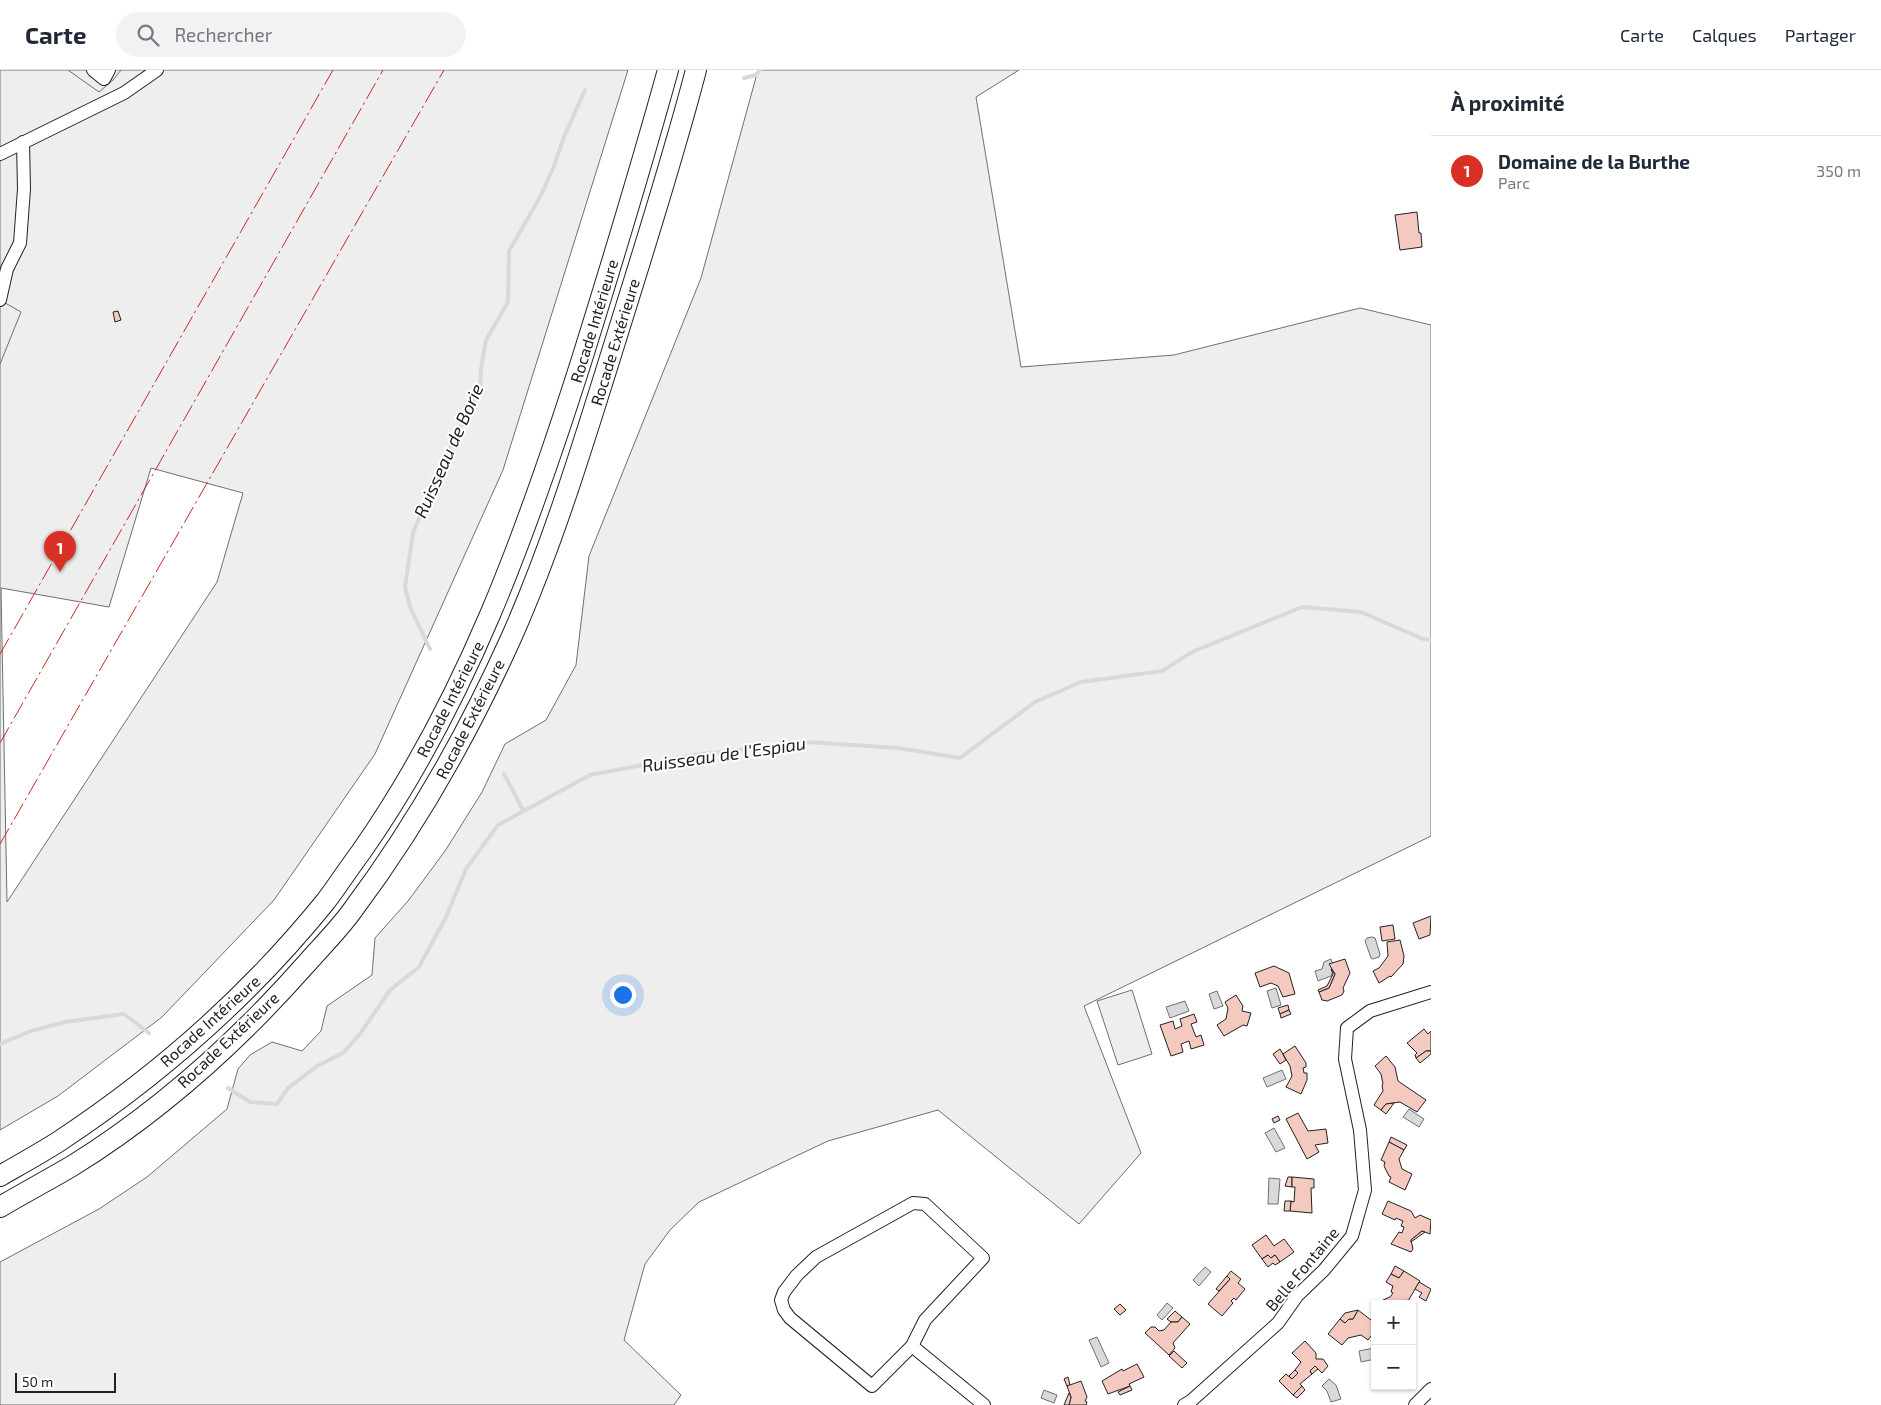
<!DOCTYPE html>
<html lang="fr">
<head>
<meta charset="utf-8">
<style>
	:root { --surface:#fff; --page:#f2f2f3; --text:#1f2937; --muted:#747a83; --line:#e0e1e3; --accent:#d93025 }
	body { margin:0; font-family:"Exo 2",sans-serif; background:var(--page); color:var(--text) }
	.controls { position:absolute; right:15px; bottom:15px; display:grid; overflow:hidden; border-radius:0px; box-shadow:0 1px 4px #0004 }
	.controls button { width:45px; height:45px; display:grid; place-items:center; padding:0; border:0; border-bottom:1px solid var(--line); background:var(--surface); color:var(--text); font:25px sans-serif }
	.scale { position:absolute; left:15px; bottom:12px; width:101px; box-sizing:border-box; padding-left:5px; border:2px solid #222; border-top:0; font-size:14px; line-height:18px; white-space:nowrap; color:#222; -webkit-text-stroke:4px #fff; paint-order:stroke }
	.you { position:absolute; left:622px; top:924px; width:18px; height:18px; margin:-12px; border:4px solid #fff; border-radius:50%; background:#1a73e8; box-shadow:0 0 0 8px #1a73e833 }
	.badge { display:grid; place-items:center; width:32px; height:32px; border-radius:50%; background:var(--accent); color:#fff; font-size:16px; font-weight:700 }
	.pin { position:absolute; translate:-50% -41px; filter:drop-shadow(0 1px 2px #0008) }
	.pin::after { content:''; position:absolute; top:26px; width:18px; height:15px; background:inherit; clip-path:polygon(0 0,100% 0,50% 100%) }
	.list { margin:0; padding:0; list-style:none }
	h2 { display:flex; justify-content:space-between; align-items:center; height:65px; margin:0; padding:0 20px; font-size:21px }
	h2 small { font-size:16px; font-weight:400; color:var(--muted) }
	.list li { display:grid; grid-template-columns:32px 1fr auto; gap:15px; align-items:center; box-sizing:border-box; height:70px; padding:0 20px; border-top:1px solid var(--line) }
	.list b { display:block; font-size:19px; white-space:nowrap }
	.list p { margin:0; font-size:16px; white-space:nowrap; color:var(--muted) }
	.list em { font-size:16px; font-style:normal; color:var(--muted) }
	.icon { flex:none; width:28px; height:28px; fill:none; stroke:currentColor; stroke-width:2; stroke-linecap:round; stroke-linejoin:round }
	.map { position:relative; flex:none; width:1431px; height:1335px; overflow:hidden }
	header { display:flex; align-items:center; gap:30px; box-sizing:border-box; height:70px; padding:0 25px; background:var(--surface); border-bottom:1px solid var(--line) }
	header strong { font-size:24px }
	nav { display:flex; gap:28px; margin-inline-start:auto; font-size:18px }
	.search { width:350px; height:45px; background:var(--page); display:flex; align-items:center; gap:12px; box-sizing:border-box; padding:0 18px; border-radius:28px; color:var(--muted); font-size:19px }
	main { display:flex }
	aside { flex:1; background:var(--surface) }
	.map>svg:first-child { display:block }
</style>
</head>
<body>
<header>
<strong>Carte</strong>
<div class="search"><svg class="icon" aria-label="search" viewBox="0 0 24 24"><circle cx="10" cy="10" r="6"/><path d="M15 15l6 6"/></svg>Rechercher</div>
<nav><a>Carte</a><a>Calques</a><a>Partager</a></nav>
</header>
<main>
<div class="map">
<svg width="1431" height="1335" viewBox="0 0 1431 1335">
	<rect width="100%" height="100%" fill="#fff"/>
	<g fill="#eee" stroke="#6f6f6f" fill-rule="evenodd">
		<path d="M0 0H628L503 400 375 684 274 830 162 947 58 1026 0 1060ZM151 398 243 423 217 512 7 832 1 518 109 537Z"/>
		<polygon points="758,0 1019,0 976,27 1021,297 1174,285 1360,238 1431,255 1431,766 1084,936 1141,1083 1079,1154 938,1040 828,1071 699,1132 670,1160 645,1194 624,1270 681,1325 674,1335 0,1335 0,1192 99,1139 147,1107 227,1039 238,999 250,985 272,972 302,981 321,961 327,936 372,905 375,868 408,831 445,781 482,722 505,674 546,650 576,595 589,486 701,208"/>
		<polygon points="1132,920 1152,984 1118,995 1097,931"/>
	</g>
	<g fill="#ededed" stroke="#6f6f6f">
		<polygon points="68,0 121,0 113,10 99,22"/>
		<polygon points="0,230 21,242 0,294"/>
	</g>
	<g fill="#d9d9d9" stroke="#6f6f6f">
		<polygon points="1372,867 1375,868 1380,884 1379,887 1373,889 1371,888 1365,871 1367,868"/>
		<polygon points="1331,889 1334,898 1331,906 1318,911 1315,901 1322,899 1324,892"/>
		<polygon points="1276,918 1281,935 1272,938 1267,921"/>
		<polygon points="1217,921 1223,936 1214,939 1209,924"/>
		<polygon points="1185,931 1189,941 1170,948 1166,937"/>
		<polygon points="1282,1000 1286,1009 1267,1017 1263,1008"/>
		<polygon points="1409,1039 1424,1049 1419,1057 1403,1047"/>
		<polygon points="1274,1058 1285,1078 1276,1082 1265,1063"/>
		<polygon points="1269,1108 1280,1109 1278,1134 1268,1134"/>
		<polygon points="1205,1197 1211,1202 1199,1216 1193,1210"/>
		<polygon points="1167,1233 1173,1238 1162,1250 1157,1245"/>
		<polygon points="1097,1267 1109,1293 1101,1297 1089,1270"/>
		<polygon points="1374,1278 1375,1289 1361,1292 1359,1281"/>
		<polygon points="1329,1309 1336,1315 1341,1329 1331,1332 1327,1321 1322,1316"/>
		<polygon points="1044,1320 1057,1325 1054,1333 1041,1328"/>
	</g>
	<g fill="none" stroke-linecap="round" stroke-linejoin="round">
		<g stroke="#d9d9d9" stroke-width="4">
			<polyline points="744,8 756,5 760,0"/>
			<polyline points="430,579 410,537 405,517 413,463 424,436 434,422 438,403 453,371 480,318 481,299 486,270 508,232 509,181 540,127 554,96 564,67 585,20"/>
			<polyline points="504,704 523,740"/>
			<polyline points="0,974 31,961 65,952 124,944 149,963"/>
			<polyline points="228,1018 250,1032 277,1034 288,1018 317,996 343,983 360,964 390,920 419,897 446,847 466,799 498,755 590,705 695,685 807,672 898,678 960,688 1035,632 1081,612 1162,601 1192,582 1302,537 1361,542 1423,569 1431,570"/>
		</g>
	</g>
	<g fill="#f3c9c0" stroke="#222">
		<polygon points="1417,142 1419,163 1421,163 1422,177 1400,180 1395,145"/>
		<polygon points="118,241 121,250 115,252 113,242"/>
		<polygon points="1431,846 1430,865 1419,869 1413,853"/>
		<polygon points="1393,855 1395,869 1382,871 1380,857"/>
		<polygon points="1400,870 1404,886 1403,894 1391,907 1390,906 1379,913 1373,901 1379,898 1388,886 1387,872"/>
		<polygon points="1345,889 1350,903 1343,918 1344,921 1342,925 1327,931 1322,930 1319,922 1329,918 1335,904 1329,894"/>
		<polygon points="1274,896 1289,903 1295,924 1283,927 1278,916 1271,913 1260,917 1255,903"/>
		<polygon points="1331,899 1335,904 1329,918 1319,922 1318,920 1327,916 1333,904"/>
		<polygon points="1236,925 1243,936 1242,941 1251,943 1247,956 1243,955 1224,966 1217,955 1226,949 1228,938 1225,932"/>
		<polygon points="1288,935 1289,940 1280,944 1278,938"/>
		<polygon points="1289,940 1291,944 1281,948 1280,944"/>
		<polygon points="1194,944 1197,952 1191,954 1196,967 1201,965 1204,975 1191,979 1189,971 1181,974 1183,982 1171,986 1160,955 1173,951 1175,959 1182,956 1180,949"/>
		<polygon points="1424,959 1428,964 1431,961 1431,981 1426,981 1416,988 1415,985 1417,983 1407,973"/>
		<polygon points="1295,976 1306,993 1306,997 1303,998 1304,1003 1307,1003 1307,1010 1301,1024 1286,1017 1292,1006 1290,996 1283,984"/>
		<polygon points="1280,979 1286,990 1280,994 1273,984"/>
		<polygon points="1426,981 1431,981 1431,984 1420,993 1416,988"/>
		<polygon points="1386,986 1395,997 1398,1011 1426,1030 1417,1042 1400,1032 1386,1034 1381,1040 1374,1035 1383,1021 1382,1015 1383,1014 1381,1004 1375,996"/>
		<polygon points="1394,1033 1386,1044 1381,1040 1386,1034"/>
		<polygon points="1298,1043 1308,1061 1326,1059 1328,1073 1315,1075 1319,1082 1307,1089 1286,1049"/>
		<polygon points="1278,1046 1280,1050 1274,1053 1272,1049"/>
		<polygon points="1391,1067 1407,1075 1404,1080 1389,1072"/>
		<polygon points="1389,1072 1404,1080 1399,1089 1402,1099 1412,1104 1405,1120 1389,1112 1391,1107 1389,1106 1384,1096 1385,1092 1381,1090"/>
		<polygon points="1288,1107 1292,1107 1292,1117 1285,1116"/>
		<polygon points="1292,1107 1314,1109 1314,1118 1311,1118 1312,1143 1290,1141 1291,1131 1294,1132 1295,1117 1292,1117"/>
		<polygon points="1285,1131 1291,1131 1290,1141 1284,1141"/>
		<polygon points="1388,1131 1411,1141 1415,1148 1420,1145 1431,1150 1430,1164 1422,1161 1411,1170 1413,1179 1411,1182 1391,1174 1399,1162 1402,1163 1404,1157 1401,1156 1403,1151 1396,1148 1395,1150 1382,1144"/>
		<polygon points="1422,1161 1425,1162 1411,1172 1411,1170"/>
		<polygon points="1266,1165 1274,1176 1284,1169 1294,1182 1280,1192 1275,1185 1271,1188 1268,1185 1262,1189 1252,1175"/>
		<polygon points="1268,1185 1271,1188 1275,1185 1280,1192 1275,1195 1273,1193 1268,1197 1262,1189"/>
		<polygon points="1395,1196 1404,1201 1399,1208 1391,1204"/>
		<polygon points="1231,1201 1241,1209 1238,1213 1245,1219 1236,1230 1234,1228 1231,1231 1233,1233 1222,1246 1208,1234 1230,1209 1227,1206"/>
		<polygon points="1404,1201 1420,1211 1408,1231 1406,1230 1404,1234 1383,1234 1383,1230 1390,1227 1393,1223 1391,1222 1393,1216 1386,1212 1391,1204 1399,1208"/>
		<polygon points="1227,1206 1230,1209 1219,1221 1216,1219"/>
		<polygon points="1419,1212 1431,1219 1426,1231 1419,1227 1422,1223 1415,1219"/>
		<polygon points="1120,1234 1126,1240 1120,1245 1114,1239"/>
		<polygon points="1358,1240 1375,1253 1375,1261 1368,1270 1361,1265 1348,1268 1342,1275 1328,1264 1340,1249 1345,1253 1349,1249 1353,1249"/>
		<polygon points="1358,1240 1353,1249 1349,1249 1345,1253 1340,1249 1345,1243"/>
		<polygon points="1175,1241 1182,1247 1178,1252 1171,1252 1167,1249"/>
		<polygon points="1182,1247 1190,1254 1173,1273 1175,1278 1169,1285 1145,1263 1151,1257 1155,1257 1159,1261 1164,1260 1171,1252 1178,1252"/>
		<polygon points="1305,1271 1316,1283 1316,1289 1323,1289 1328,1296 1322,1303 1315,1296 1310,1301 1312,1304 1300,1314 1302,1316 1293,1325 1279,1311 1286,1304 1292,1309 1298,1303 1295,1300 1301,1292 1292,1283"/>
		<polygon points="1174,1281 1187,1293 1182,1298 1169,1286"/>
		<polygon points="1137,1294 1144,1307 1129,1314 1130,1316 1108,1324 1102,1311 1122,1299 1123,1301"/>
		<polygon points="1315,1296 1318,1299 1312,1304 1310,1301"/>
		<polygon points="1295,1300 1298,1303 1292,1309 1289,1306"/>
		<polygon points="1068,1307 1070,1315 1067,1316 1064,1309"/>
		<polygon points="1081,1311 1087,1327 1085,1331 1087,1332 1086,1335 1069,1335 1071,1327 1067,1316"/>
		<polygon points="1130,1316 1132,1320 1120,1325 1118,1322"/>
		<polygon points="1302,1316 1305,1320 1297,1328 1293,1325"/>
		<polygon points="1069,1323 1071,1327 1069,1335 1064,1335"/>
	</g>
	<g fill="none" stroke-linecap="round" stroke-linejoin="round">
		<g stroke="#222" stroke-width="14">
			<g id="minor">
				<polyline points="93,0 104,9 109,0"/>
				<polyline points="0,84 124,23 157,0"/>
				<polyline points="0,230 7,199 20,173 24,119 23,72"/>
				<polygon points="913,1133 925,1134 983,1188 925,1250 912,1276 872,1316 790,1248 784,1240 781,1230 784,1222 797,1205 816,1187"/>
				<polyline points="912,1276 984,1335"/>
				<polyline points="1184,1335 1191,1331 1278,1253 1297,1226 1324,1200 1352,1166 1365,1120 1360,1060 1345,989 1347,958 1370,941 1431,922"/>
				<polyline points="1415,1335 1431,1319"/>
			</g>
		</g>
		<g stroke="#222" stroke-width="22">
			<g id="trunk">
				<path d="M0 1106C19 1095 39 1084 58 1072 158 1006 250 925 326 831 338 815 349 798 361 782 466 632 527 462 582 289 612 193 641 97 668 0"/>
				<path d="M0 1137C24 1123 48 1110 72 1096 159 1042 240 969 307 893 322 876 339 859 352 841 417 754 468 664 512 566 554 471 584 371 615 272 643 182 672 92 696 0"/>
			</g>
		</g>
		<use href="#minor" stroke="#fff" stroke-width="12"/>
		<use href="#trunk" stroke="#fff" stroke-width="20"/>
		<g stroke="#c62828" stroke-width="1" stroke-dasharray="18 4 2.5 4" stroke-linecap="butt">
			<polyline points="0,584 333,0"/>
			<polyline points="0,673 383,0"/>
			<polyline points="0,774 444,0"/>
		</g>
	</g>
	<g text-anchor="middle" stroke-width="4" stroke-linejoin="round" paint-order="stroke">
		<g font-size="16" fill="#222" stroke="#fff">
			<text transform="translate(594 251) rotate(-73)" y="6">Rocade Intérieure</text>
			<text transform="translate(615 272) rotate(-73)" y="6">Rocade Extérieure</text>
			<text transform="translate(450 629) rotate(-63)" y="6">Rocade Intérieure</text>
			<text transform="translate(470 649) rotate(-63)" y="6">Rocade Extérieure</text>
			<text transform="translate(210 951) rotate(-42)" y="6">Rocade Intérieure</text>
			<text transform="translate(228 970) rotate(-43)" y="6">Rocade Extérieure</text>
			<text transform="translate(1302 1199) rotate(-50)" y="6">Belle Fontaine</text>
		</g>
		<g font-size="18" font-style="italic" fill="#222" stroke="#fff">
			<text transform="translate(449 381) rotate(-66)" y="6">Ruisseau de Borie</text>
			<text transform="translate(724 685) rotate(-8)" y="6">Ruisseau de l'Espiau</text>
		</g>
	</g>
</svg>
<div class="controls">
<button>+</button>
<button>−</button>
</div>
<div class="scale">50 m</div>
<div class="you"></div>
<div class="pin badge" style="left:60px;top:502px">1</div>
</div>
<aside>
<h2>À proximité<small></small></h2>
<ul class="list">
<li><span class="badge">1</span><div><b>Domaine de la Burthe</b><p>Parc</p></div><em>350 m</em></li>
</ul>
</aside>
</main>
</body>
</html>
